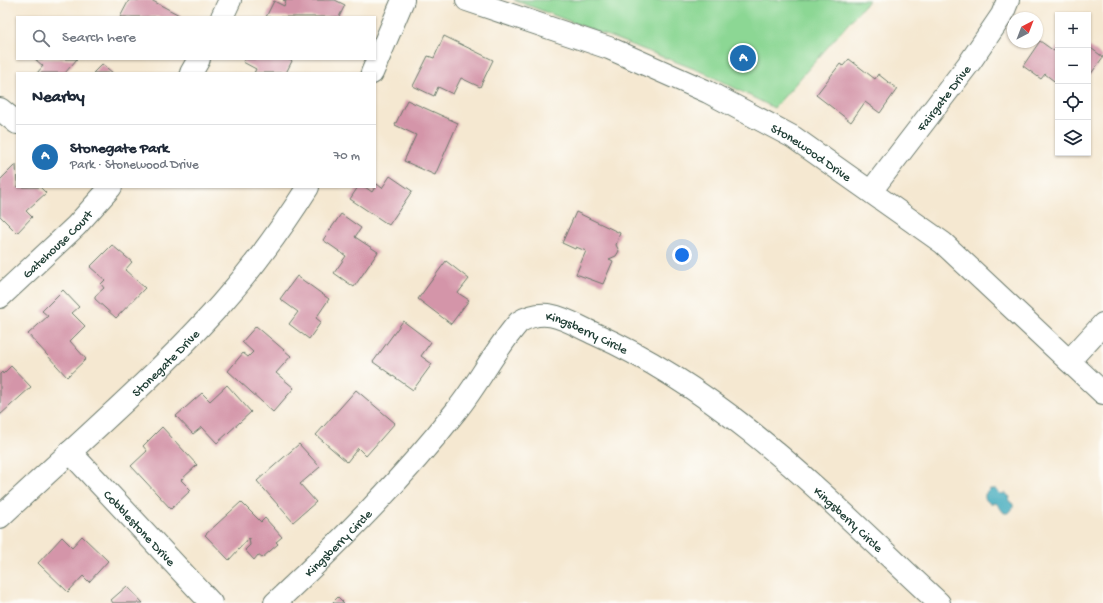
<!DOCTYPE html>
<html lang="en">
<head>
<meta charset="utf-8">
<style>
	:root { --surface:#fff; --page:#f2f2f3; --text:#1f2937; --muted:#747a83; --line:#e0e1e3; --accent:#1f6fb2 }
	body { margin:0; font-family:"Gochi Hand",sans-serif; background:var(--page); color:var(--text) }
	.controls { position:absolute; right:12px; top:12px; display:grid; overflow:hidden; border-radius:0px; box-shadow:0 1px 3px #0004 }
	.controls button { width:36px; height:36px; display:grid; place-items:center; padding:0; border:0; border-bottom:1px solid var(--line); background:var(--surface); color:var(--text); font:20px sans-serif }
	.compass { position:absolute; left:1007px; top:12px; width:36px; height:36px; border-radius:50%; background:var(--surface); box-shadow:0 1px 3px #0004; rotate:42deg }
	.you { position:absolute; left:682px; top:255px; width:14px; height:14px; margin:-10px; border:3px solid #fff; border-radius:50%; background:#1a73e8; box-shadow:0 0 0 6px #1a73e833 }
	.badge { display:grid; place-items:center; width:26px; height:26px; border-radius:50%; background:var(--accent); color:#fff; font-size:13px; font-weight:700 }
	.pin { position:absolute; translate:-50% -50%; border:2px solid #fff; box-shadow:0 1px 4px #0006 }
	.list { margin:0; padding:0; list-style:none }
	h2 { display:flex; justify-content:space-between; align-items:center; height:52px; margin:0; padding:0 16px; font-size:17px }
	h2 small { font-size:13px; font-weight:400; color:var(--muted) }
	.list li { display:grid; grid-template-columns:26px 1fr auto; gap:12px; align-items:center; box-sizing:border-box; height:64px; padding:0 16px; border-top:1px solid var(--line) }
	.list b { display:block; font-size:15px; white-space:nowrap }
	.list p { margin:0; font-size:13px; white-space:nowrap; color:var(--muted) }
	.list em { font-size:13px; font-style:normal; color:var(--muted) }
	.icon { flex:none; width:22px; height:22px; fill:none; stroke:currentColor; stroke-width:2; stroke-linecap:round; stroke-linejoin:round }
	.map { position:relative; flex:none; width:1103px; height:603px; overflow:hidden }
	.search { position:absolute; background:var(--surface); box-shadow:0 1px 3px #0004; left:16px; top:16px; width:360px; height:44px; display:flex; align-items:center; gap:10px; box-sizing:border-box; padding:0 14px; border-radius:0px; color:var(--muted); font-size:15px }
	.panel { position:absolute; background:var(--surface); box-shadow:0 1px 3px #0004; left:16px; top:72px; width:360px; height:116px; border-radius:0px }
	.map>svg:first-child { display:block }
</style>
</head>
<body>
<div class="map">
<svg width="1103" height="603" viewBox="0 0 1103 603">
	<rect width="100%" height="100%" fill="#fdfcf7"/>
	<filter id="ink" filterUnits="userSpaceOnUse"><feTurbulence type="fractalNoise" baseFrequency=".025" numOctaves="2"/><feDisplacementMap in="SourceGraphic" scale="8" xChannelSelector="R" yChannelSelector="G"/><feConvolveMatrix kernelMatrix="1 2 1 2 8 2 1 2 1" color-interpolation-filters="sRGB"/></filter>
	<filter id="wash" filterUnits="userSpaceOnUse"><feTurbulence type="fractalNoise" baseFrequency=".012" numOctaves="4" result="noise"/><feDisplacementMap in="SourceGraphic" scale="16" xChannelSelector="R" yChannelSelector="G"/><feGaussianBlur stdDeviation="0.9" result="paint"/><feColorMatrix in="noise" values="0 0 0 0 0 0 0 0 0 0 0 0 0 0 0 0 0 1.4 0 .05"/><feComposite in="paint" operator="in"/></filter>
	<g filter="url(#wash)">
		<rect width="100%" height="100%" fill="#f5e8d1"/>
		<polygon fill="#8cd794" stroke="#568a64" points="514,0 869,0 774,108 705,73"/>
		<polygon fill="#3ca9bb" stroke="#2e7378" points="990,489 996,489 1001,494 1005,493 1010,497 1009,501 1013,504 1013,508 1009,513 1004,513 996,503 990,504 985,499 985,494"/>
		<g id="blocks">
			<g fill="#d495a9">
				<polygon points="129,0 151,0 183,17 120,17"/>
				<polygon points="283,0 335,0 345,5 339,17 266,17 274,1 284,6 286,1"/>
				<polygon points="444,36 493,60 480,87 461,78 453,94 438,87 434,96 413,86 428,56 434,58"/>
				<polygon points="1040,41 1054,51 1058,46 1058,84 1045,74 1041,79 1023,66"/>
				<polygon points="1088,46 1103,57 1088,78"/>
				<polygon points="35,59 77,59 65,73 37,73 43,66"/>
				<polygon points="245,59 287,59 292,61 286,73 254,73 256,69 243,62"/>
				<polygon points="849,59 875,79 878,74 897,89 880,113 865,102 851,122 816,95 840,64 843,66"/>
				<polygon points="102,64 113,73 93,73"/>
				<polygon points="407,100 458,123 435,175 404,161 416,135 395,125"/>
				<polygon points="16,164 17,187 40,187 46,193 26,211 32,217 17,233 0,216 0,180"/>
				<polygon points="390,176 412,191 389,225 350,199 358,187 365,187 372,192 377,184 382,188"/>
				<polygon points="576,212 620,233 616,245 619,251 616,256 609,259 613,261 603,284 576,274 586,251 576,247 575,249 562,243"/>
				<polygon points="341,214 361,228 355,237 378,252 354,287 334,273 346,256 323,240"/>
				<polygon points="112,245 132,262 125,270 145,288 116,318 95,299 95,296 104,288 101,284 105,280 90,267"/>
				<polygon points="446,261 469,279 458,293 469,300 451,324 418,299"/>
				<polygon points="297,276 329,299 316,318 321,322 309,339 289,324 298,312 280,299"/>
				<polygon points="63,290 79,307 72,313 85,326 70,341 86,359 67,377 28,334 48,316 42,311"/>
				<polygon points="403,321 431,342 421,356 432,364 413,390 373,362"/>
				<polygon points="256,326 291,356 276,373 294,388 273,412 228,371 243,353 248,357 253,352 242,342"/>
				<polygon points="11,366 31,387 0,415 0,374 2,372 3,374"/>
				<polygon points="227,385 251,412 217,443 202,427 193,434 176,416 202,393 210,401"/>
				<polygon points="356,390 395,423 366,456 358,448 347,462 316,435"/>
				<polygon points="162,427 197,465 181,480 191,490 171,509 131,466 147,451 143,446"/>
				<polygon points="299,444 320,467 300,484 316,502 293,522 257,481"/>
				<polygon points="241,502 261,522 265,518 282,537 276,542 278,544 262,558 258,555 254,560 245,550 250,545 249,538 229,560 205,535"/>
				<polygon points="82,536 108,561 89,582 83,576 68,592 38,563 62,537 72,547"/>
				<polygon points="127,586 143,603 113,603 111,600"/>
				<polygon points="338,597 344,603 332,603"/>
			</g>
		</g>
	</g>
	<g filter="url(#ink)">
		<use href="#blocks" fill-opacity="0" stroke="#6a796b" stroke-width="1"/>
		<g fill="none" stroke-linecap="round" stroke-linejoin="round">
			<g stroke="#6a796b" stroke-width="24">
				<g id="minor">
					<path id="s1" d="M467 0 609 48 708 92 793 137 943 243 1103 393"/>
					<polyline points="222,17 230,0"/>
					<polyline points="191,73 199,59"/>
					<polyline points="372,73 403,0"/>
					<polyline points="0,109 17,123"/>
					<path id="s2" d="M871 191 970 62 1002 15 1008 0"/>
					<path id="s3" d="M0 297 76 226 111 187"/>
					<polyline points="1069,361 1103,324"/>
					<path id="s4" d="M70 452 211 603"/>
					<path id="s5" d="M0 517C73 448 154 379 221 304 253 268 282 228 308 187"/>
					<path id="s6" d="M275 603C339 543 401 481 456 411 479 383 495 349 519 322 548 305 568 322 595 334 730 394 832 504 939 603"/>
				</g>
			</g>
			<use href="#minor" stroke="#fff" stroke-width="22"/>
		</g>
	</g>
	<g text-anchor="middle" stroke-width="3" stroke-linejoin="round" paint-order="stroke">
		<g font-size="13" fill="#1f3d34" stroke="#fdfcf7">
			<text dy="5" stroke="none"><textPath href="#s2" startOffset="118">Fairgate Drive</textPath></text>
			<text dy="5" stroke="none"><textPath href="#s1" startOffset="378">Stonewood Drive</textPath></text>
			<text dy="5" stroke="none"><textPath href="#s3" startOffset="78">Gatehouse Court</textPath></text>
			<text dy="5" stroke="none"><textPath href="#s6" startOffset="446">Kingsberry Circle</textPath></text>
			<text dy="5" stroke="none"><textPath href="#s5" startOffset="226">Stonegate Drive</textPath></text>
			<text dy="5" stroke="none"><textPath href="#s6" startOffset="770">Kingsberry Circle</textPath></text>
			<text dy="5" stroke="none"><textPath href="#s4" startOffset="103">Cobblestone Drive</textPath></text>
			<text dy="5" stroke="none"><textPath href="#s6" startOffset="87">Kingsberry Circle</textPath></text>
		</g>
	</g>
</svg>
<div class="controls">
<button>+</button>
<button>−</button>
<button><svg class="icon" aria-label="locate" viewBox="0 0 24 24"><circle cx="12" cy="12" r="6"/><path d="M12 2v4M12 18v4M2 12h4M18 12h4"/></svg></button>
<button><svg class="icon" aria-label="layers" viewBox="0 0 24 24"><path d="M12 4l9 5-9 5-9-5zM3 14l9 5 9-5"/></svg></button>
</div>
<svg class="compass" viewBox="-18 -18 36 36"><path d="M0-13l5 13h-10z" fill="#e53935"/><path d="M0 13l5-13h-10z" fill="#747a83"/></svg>
<div class="you"></div>
<div class="pin badge" style="left:743px;top:58px">A</div>
<div class="search"><svg class="icon" aria-label="search" viewBox="0 0 24 24"><circle cx="10" cy="10" r="6"/><path d="M15 15l6 6"/></svg>Search here</div>
<section class="panel">
<h2>Nearby<small></small></h2>
<ul class="list">
<li><span class="badge">A</span><div><b>Stonegate Park</b><p>Park · Stonewood Drive</p></div><em>70 m</em></li>
</ul>
</section>
</div>
</body>
</html>
